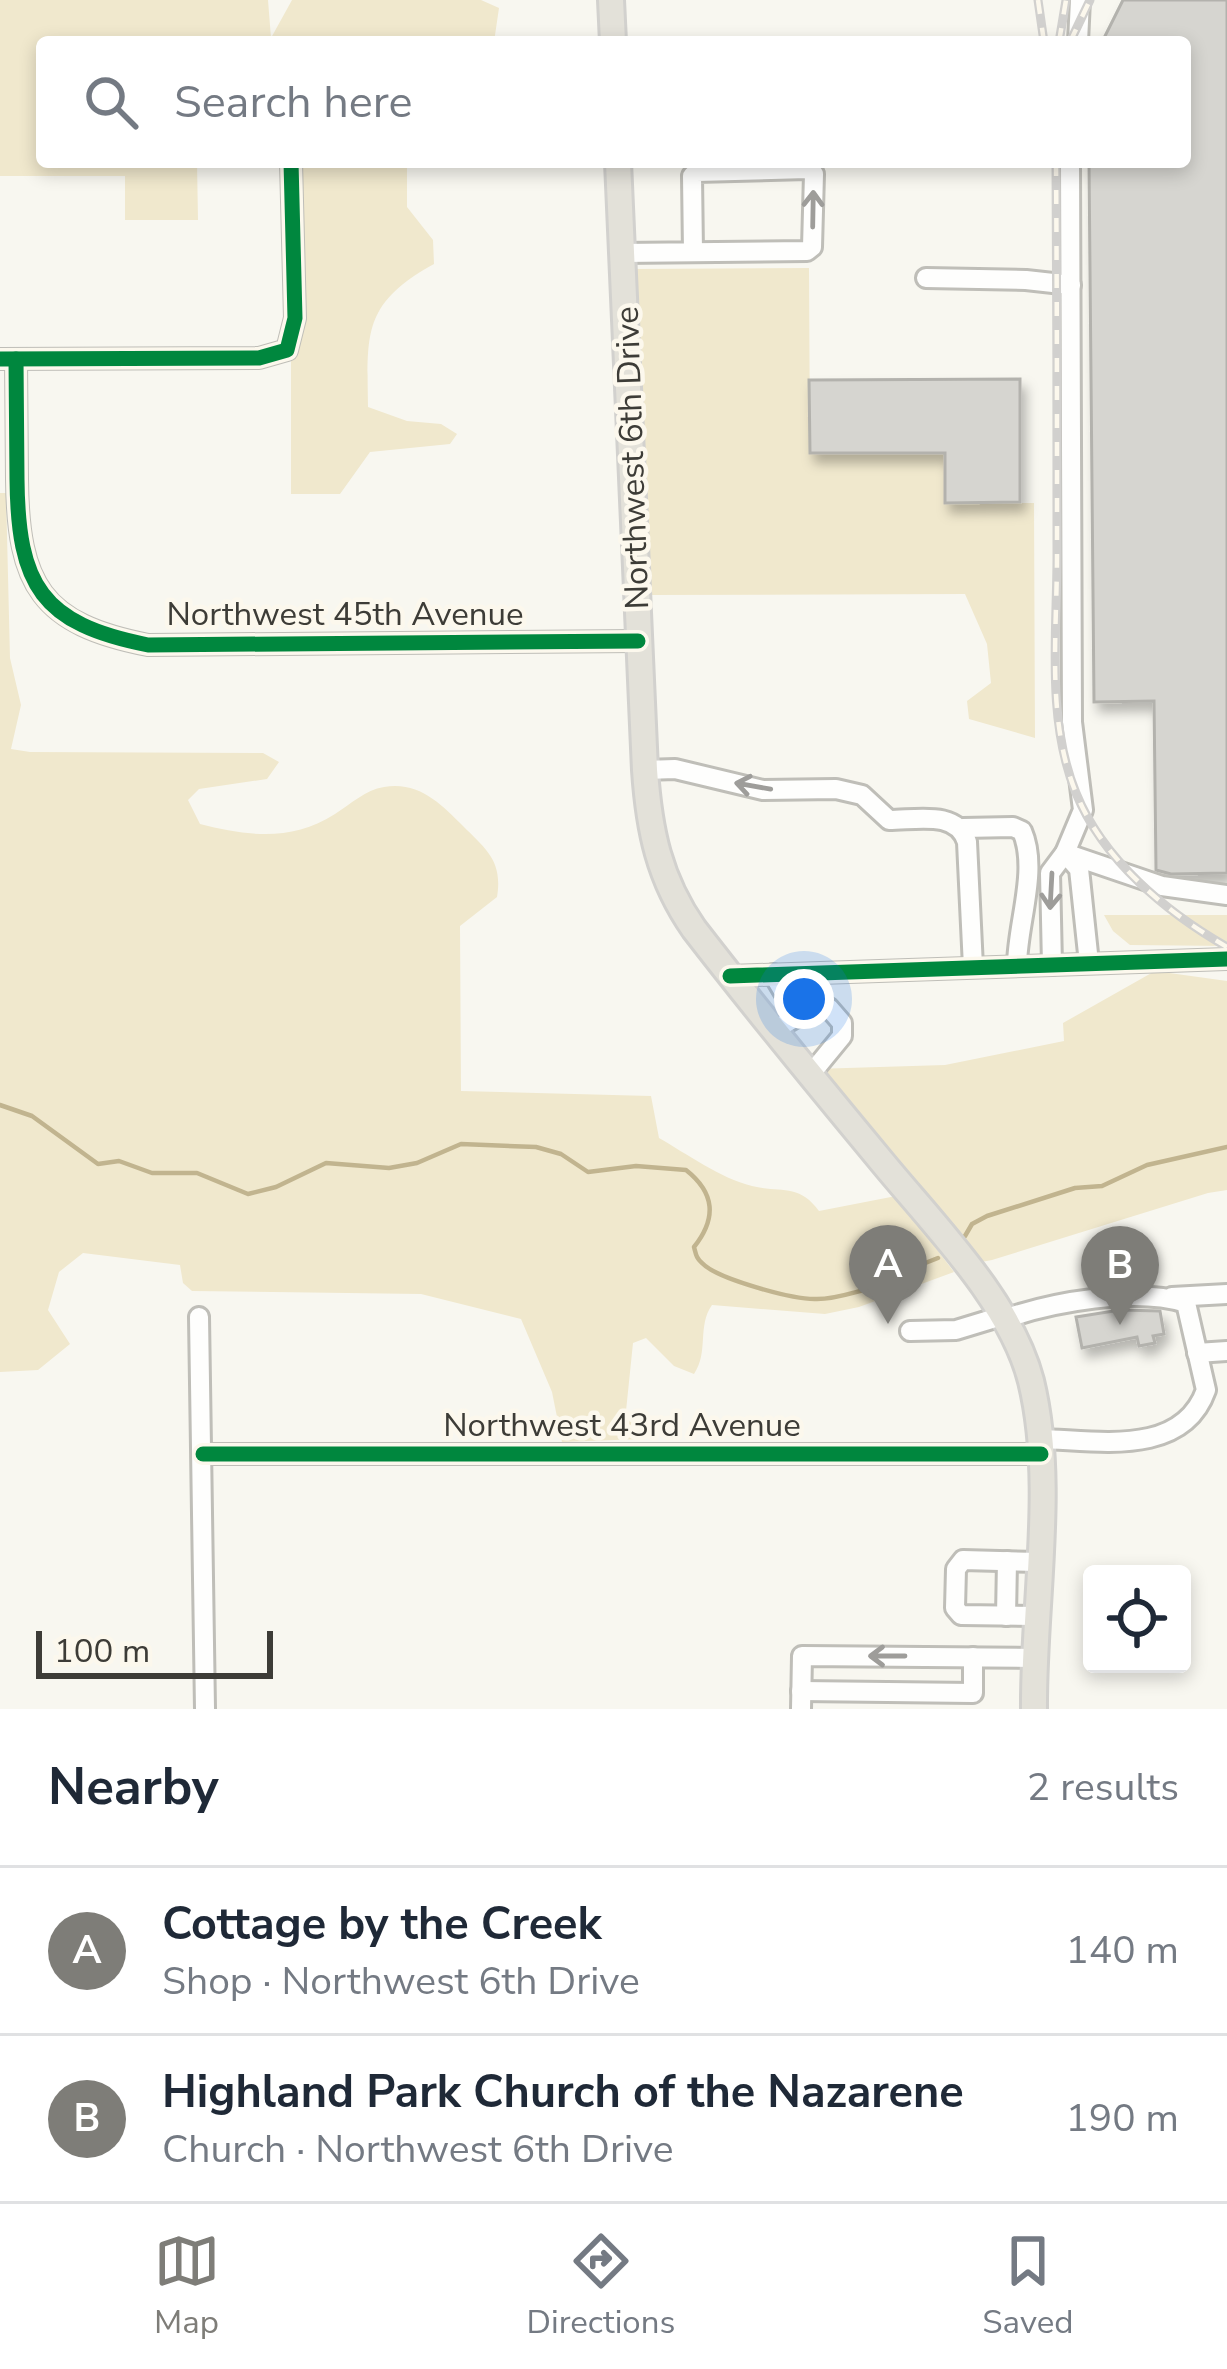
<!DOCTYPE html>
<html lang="en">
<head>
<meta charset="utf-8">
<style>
	:root { --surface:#fff; --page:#f6f6f7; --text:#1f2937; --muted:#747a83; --line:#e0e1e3; --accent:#7e7d78 }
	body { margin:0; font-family:"Nunito Sans",sans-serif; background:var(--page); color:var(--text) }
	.controls { position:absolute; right:36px; bottom:36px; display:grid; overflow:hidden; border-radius:12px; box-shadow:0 6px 18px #0003 }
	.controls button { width:108px; height:108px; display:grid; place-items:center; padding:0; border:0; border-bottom:3px solid var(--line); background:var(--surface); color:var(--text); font:60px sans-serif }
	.scale { position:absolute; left:36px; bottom:30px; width:237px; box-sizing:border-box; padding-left:12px; border:6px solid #3d3c37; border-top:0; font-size:33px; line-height:42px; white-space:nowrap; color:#3d3c37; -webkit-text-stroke:9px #fcf8ed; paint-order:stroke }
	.you { position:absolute; left:804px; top:999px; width:42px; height:42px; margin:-30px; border:9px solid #fff; border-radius:50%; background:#1a73e8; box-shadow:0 0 0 18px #1a73e833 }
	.badge { display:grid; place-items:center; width:78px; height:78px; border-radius:50%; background:var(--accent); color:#fff; font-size:39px; font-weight:700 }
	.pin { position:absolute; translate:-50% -99px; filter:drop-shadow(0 3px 6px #0008) }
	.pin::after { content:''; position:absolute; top:63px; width:42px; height:36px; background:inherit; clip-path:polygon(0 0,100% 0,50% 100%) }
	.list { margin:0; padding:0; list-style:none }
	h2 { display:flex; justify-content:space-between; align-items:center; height:156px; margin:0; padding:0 48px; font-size:51px }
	h2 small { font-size:39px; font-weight:400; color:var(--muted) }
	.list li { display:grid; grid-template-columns:78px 1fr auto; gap:36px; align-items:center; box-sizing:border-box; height:168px; padding:0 48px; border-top:3px solid var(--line) }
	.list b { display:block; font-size:45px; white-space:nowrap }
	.list p { margin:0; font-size:39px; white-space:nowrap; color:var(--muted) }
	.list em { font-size:39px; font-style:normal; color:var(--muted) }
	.icon { flex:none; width:66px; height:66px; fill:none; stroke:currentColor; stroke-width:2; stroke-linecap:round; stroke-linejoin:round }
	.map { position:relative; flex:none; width:1227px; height:1709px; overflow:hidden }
	.search { position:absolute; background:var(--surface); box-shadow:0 6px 18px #0003; left:36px; right:36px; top:36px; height:132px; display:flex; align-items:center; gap:30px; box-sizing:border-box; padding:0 42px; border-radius:12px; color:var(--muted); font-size:45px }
	.sheet { height:492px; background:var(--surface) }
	nav { display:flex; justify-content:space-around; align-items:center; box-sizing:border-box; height:168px; border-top:3px solid var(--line); background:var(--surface); font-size:33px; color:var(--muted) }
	nav a { display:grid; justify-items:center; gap:6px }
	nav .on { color:var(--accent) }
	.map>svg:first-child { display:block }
</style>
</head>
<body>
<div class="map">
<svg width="1227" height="1709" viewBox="0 0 1227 1709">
	<defs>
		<filter id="shadow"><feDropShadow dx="5" dy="9" stdDeviation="6" flood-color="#0004"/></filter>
	</defs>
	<rect width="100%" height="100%" fill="#f8f7f0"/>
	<g fill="#f0e8cd">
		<polygon points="0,0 268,0 271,38 292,0 481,0 499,8 494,42 42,42 42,162 197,162 198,220 125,220 125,176 0,176"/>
		<path d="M285 162H407V207L433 240 434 264C363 303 367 333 368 407L407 421 441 424 457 434 450 444 370 452 340 494H291V316Z"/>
		<polygon points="809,268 810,453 945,453 946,503 1034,503 1035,738 969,719 967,701 991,683 987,644 965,594 644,595 632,269"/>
		<path d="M0 493H6L10 658 21 705 11 749 30 752 263 753 279 762 267 779 199 789 188 800 200 824C247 836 292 842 335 814 351 804 365 790 384 787 419 781 441 804 463 826 486 849 503 861 497 897L460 926 461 1091 651 1096 659 1138C687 1154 720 1178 752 1186 780 1193 799 1183 819 1211L896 1196 954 1272 859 1307 825 1314 712 1305C697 1326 709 1352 694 1374L674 1366 646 1338 633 1343 626 1411 641 1433V1439L562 1442 552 1392 521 1319 421 1294 192 1291 183 1283 180 1265 83 1253 59 1272 48 1310 70 1344 38 1370 0 1372Z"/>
		<polygon points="1104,915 1227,915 1227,946 1130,945 1113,931"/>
		<polygon points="1155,971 1227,981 1227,1190 1208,1193 992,1260 976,1263 886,1147 814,1069 945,1065 1064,1041 1063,1023"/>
	</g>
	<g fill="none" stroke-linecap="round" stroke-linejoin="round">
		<g stroke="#c1b48f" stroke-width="4.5">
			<path d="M0 1105 32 1116 98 1164 119 1161 152 1173H197L248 1194 276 1187 326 1163 389 1168 417 1163 461 1144 536 1147 561 1154 588 1172 636 1166 686 1170C715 1193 717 1218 694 1247 696 1254 696 1258 702 1263 717 1279 794 1300 817 1299 844 1299 865 1286 890 1286L910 1269 938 1258"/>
			<polyline points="965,1236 972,1224 987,1216 1075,1188 1102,1186 1147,1165 1227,1147"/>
		</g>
	</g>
	<g fill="#d6d5d0" stroke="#b3b2ad" stroke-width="3" filter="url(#shadow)">
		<polygon points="1123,0 1227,0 1227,873 1171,874 1156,870 1154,701 1094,702 1089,162 1185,162 1185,42 1102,42"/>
		<polygon points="1020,379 1020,502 945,503 945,453 810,453 809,380"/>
		<polygon points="1120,1310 1160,1311 1164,1334 1153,1336 1155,1343 1139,1346 1137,1337 1082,1348 1076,1317"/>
	</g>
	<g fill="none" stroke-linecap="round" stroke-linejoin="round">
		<g stroke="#bfbeb8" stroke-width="24">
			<g id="minor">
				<polyline points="1078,42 1080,0"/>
				<polyline points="1070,162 1072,722 1083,810 1065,853 1162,886 1227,895"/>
				<polyline points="622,253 807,251 812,247 814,174 807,169 696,172 692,176 693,252"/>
				<polyline points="926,278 1026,280 1071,285"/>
				<polyline points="0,359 259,358 287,350 295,318 291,162"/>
				<path d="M16 359C16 399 17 439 17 479 18 585 41 624 148 645L638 641"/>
				<path d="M645 770 675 769 763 790 836 789 862 795 889 820C917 820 957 810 967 842L973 967"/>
				<path d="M963 828 1013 827 1022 831C1039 870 1017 924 1017 966"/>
				<polyline points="1052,965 1050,873 1065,853 1079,869 1089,963"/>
				<polyline points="773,974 798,1016"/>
				<polyline points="730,976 1227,959"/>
				<polyline points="774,1030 807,1011 829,1008 842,1023 842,1036 810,1075"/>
				<polyline points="1172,1297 1227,1294"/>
				<polyline points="199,1317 205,1709"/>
				<path d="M1004 1319C1053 1302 1135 1287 1186 1303L1206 1390C1182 1458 1096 1440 1040 1439"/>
				<polyline points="910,1331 956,1330 1002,1316"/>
				<polyline points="1197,1353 1227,1351"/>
				<polyline points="203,1454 1041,1454"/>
				<polyline points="1006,1616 1007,1561"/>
				<polyline points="1036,1616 961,1615 955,1608 956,1569 963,1560 1038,1562"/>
				<polyline points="801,1691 973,1693 973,1657"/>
				<polyline points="801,1709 802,1656 1034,1658"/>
			</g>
		</g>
		<g stroke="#d2d1ce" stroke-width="30">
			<g id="major">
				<polyline points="611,0 613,42"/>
				<path d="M618 162 645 770C649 830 659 879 694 929 755 1008 819 1086 883 1163 934 1225 1011 1302 1031 1381 1056 1483 1033 1604 1034 1709"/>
			</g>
		</g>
		<use href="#minor" stroke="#fefefd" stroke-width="18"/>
		<use href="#major" stroke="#e3e1d9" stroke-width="24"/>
		<g stroke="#d1d0ce" stroke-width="9">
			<g id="rail">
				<polyline points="1038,0 1044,42"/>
				<polyline points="1059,42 1066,0"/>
				<polyline points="1070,42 1090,0"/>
				<path d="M1056 162C1057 293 1057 425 1057 556 1057 633 1046 720 1076 793 1103 860 1166 912 1227 947"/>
			</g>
		</g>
		<use href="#rail" stroke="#fcf8ed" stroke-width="4.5" stroke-dasharray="14" stroke-linecap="butt"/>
		<g stroke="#fcf8ed" stroke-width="22">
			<g id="cycleway">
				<polyline points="0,359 259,358 287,350 295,318 291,162"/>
				<path d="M16 359C16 399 17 439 17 479 18 585 41 624 148 645L638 641"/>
				<polyline points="730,976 1227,959"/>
				<polyline points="203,1454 1041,1454"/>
			</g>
		</g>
		<use href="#cycleway" stroke="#00873e" stroke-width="15"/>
	</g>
	<defs><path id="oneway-shaft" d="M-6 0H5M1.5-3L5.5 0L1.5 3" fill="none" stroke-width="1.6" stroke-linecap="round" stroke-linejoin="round" transform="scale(3)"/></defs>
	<g stroke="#9e9d9a">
		<use href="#oneway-shaft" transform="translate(813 209) rotate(-89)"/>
		<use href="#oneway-shaft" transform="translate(753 786) rotate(-170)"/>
		<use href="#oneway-shaft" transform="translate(1051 891) rotate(93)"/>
		<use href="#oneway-shaft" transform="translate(887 1656) rotate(-180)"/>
	</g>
	<g text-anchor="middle" stroke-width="9" stroke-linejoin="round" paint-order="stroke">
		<g font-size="33" fill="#3d3c37" stroke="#fcf8ed">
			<text transform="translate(631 458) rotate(-92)" y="12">Northwest 6th Drive</text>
			<text x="345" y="625">Northwest 45th Avenue</text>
			<text x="622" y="1436">Northwest 43rd Avenue</text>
		</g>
	</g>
</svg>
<div class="controls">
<button><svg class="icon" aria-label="locate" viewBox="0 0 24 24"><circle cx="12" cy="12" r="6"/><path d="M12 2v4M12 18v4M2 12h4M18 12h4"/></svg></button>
</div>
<div class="scale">100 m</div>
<div class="you"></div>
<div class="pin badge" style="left:888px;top:1324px">A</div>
<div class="pin badge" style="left:1120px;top:1325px">B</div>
<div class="search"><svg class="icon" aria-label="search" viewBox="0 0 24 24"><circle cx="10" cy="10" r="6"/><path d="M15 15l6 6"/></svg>Search here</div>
</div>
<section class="sheet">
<h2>Nearby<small>2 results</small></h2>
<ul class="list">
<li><span class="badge">A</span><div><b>Cottage by the Creek</b><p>Shop · Northwest 6th Drive</p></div><em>140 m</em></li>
<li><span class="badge">B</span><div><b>Highland Park Church of the Nazarene</b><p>Church · Northwest 6th Drive</p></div><em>190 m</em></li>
</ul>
</section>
<nav>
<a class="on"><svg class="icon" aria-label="map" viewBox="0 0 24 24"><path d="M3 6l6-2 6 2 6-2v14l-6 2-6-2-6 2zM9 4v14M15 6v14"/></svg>Map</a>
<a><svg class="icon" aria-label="directions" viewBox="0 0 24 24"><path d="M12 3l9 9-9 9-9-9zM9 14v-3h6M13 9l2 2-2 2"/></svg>Directions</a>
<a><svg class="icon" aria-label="saved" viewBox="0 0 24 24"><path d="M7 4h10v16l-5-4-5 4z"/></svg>Saved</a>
</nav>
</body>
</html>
